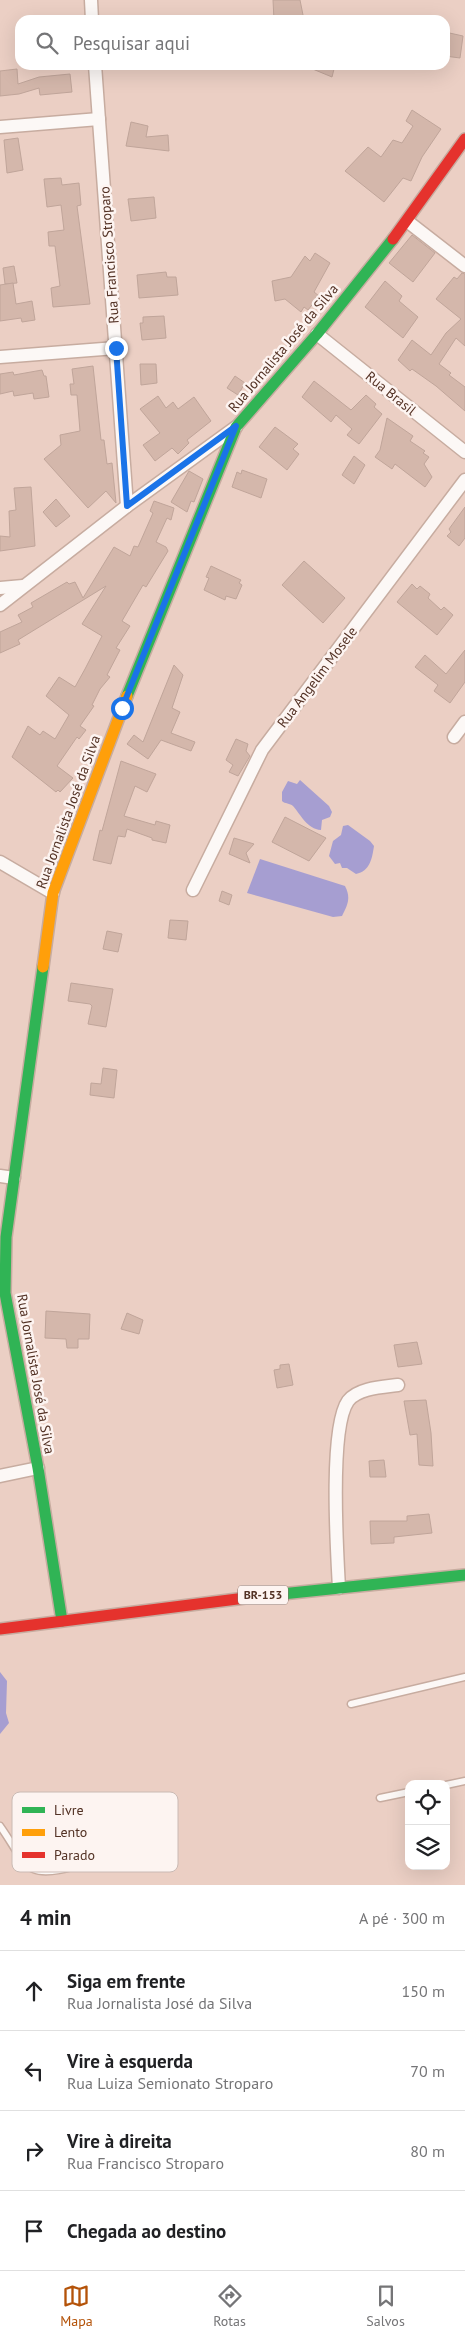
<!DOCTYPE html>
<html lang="pt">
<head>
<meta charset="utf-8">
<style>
	:root { --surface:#fff; --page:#f2f2f2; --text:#202124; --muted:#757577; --line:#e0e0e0; --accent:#b45309 }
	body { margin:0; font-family:"PT Sans",sans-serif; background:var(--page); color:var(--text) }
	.controls { position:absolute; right:15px; bottom:15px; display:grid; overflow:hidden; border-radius:10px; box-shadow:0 5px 20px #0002 }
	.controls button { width:45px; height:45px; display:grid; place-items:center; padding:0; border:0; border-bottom:1px solid var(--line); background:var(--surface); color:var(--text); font:25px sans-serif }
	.stop { position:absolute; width:15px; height:15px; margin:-11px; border:4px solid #1a73e8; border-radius:50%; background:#fff }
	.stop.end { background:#1a73e8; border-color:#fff; box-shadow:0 1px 5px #0008 }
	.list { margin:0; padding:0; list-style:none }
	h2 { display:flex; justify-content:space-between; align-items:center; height:65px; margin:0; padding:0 20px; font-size:21px }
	h2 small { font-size:16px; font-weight:400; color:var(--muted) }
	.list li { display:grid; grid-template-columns:32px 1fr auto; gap:15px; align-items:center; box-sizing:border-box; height:80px; padding:0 20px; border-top:1px solid var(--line) }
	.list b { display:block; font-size:19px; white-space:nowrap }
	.list p { margin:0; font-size:16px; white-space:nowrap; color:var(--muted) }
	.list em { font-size:16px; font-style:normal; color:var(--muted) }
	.icon { flex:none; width:28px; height:28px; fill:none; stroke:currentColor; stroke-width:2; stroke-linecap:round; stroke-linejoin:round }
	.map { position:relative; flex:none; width:465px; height:1885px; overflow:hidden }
	.search { position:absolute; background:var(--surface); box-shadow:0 5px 20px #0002; left:15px; right:15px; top:15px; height:55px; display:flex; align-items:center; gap:12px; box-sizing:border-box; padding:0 18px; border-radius:15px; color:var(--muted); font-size:19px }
	.sheet { height:385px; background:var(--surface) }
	nav { display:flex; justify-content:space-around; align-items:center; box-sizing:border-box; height:70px; border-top:1px solid var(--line); background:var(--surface); font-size:14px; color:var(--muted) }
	nav a { display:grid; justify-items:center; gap:2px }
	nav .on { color:var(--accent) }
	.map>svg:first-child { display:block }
</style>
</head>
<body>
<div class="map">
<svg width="465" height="1885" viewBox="0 0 465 1885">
	<rect width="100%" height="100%" fill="#ebcfc4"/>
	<g fill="#a69ed1">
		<path d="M300 780 329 806 332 812 330 817 322 820 321 830C307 829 301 815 293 806 290 803 285 804 282 801V792L288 781 297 784Z"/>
		<path d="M348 825 370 841 374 846C372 859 370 871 356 874L347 868H342L340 863 335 864 329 856 333 841 341 835 343 826Z"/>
		<path d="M260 859 345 886C351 898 348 904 342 916L333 917 247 893Z"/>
		<polygon points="0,1672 7,1681 6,1713 9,1723 0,1734"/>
	</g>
	<g fill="#d4b7ab" stroke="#c0a59a">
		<polygon points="273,0 300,0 304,20 274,20"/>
		<polygon points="445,32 463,36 460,58 445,56"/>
		<polygon points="303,65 335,65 332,77"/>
		<polygon points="17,69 18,84 39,77 70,74 72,92 40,95 39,88 19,94 0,96 0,71"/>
		<polygon points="412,110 441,129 422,157 411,181 403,178 384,202 345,171 368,147 381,157 393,140 402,143 413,126 406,121"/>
		<polygon points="131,122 148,126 146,137 168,135 169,151 126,146"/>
		<polygon points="18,138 23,170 7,173 4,140"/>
		<polygon points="61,178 62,185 79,183 81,205 77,206 90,304 53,307 51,288 60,286 55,246 49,246 48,232 64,230 61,205 47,207 44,179"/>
		<polygon points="154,197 156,218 131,221 128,199"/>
		<polygon points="412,235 435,253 413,282 389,263"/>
		<polygon points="315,253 330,263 314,292 319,296 308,310 304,307 301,312 285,299 275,301 272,281 291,277 305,256 310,261"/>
		<polygon points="14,266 17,283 5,284 3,268"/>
		<polygon points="166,272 167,277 176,277 178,295 139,298 137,275"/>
		<polygon points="462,273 465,274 465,346 456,338 439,364 451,373 449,375 465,387 465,411 436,386 412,369 410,371 398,360 412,340 431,355 446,333 461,319 436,299 454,277 457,279"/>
		<polygon points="385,281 402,296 399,301 418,317 403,338 365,307"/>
		<polygon points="13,283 16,304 32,301 35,320 22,322 21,318 0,321 0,285"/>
		<polygon points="164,316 166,338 142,340 140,323 143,323 143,317"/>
		<polygon points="140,364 156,364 157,383 141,385"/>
		<polygon points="93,366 101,440 104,440 107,464 112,463 116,503 106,491 88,508 44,459 61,445 60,435 80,431 77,395 71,395 70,384 74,384 72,369"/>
		<polygon points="42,370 44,376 46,376 49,397 34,399 33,393 14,396 13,391 0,394 0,374 13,372 14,375"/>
		<polygon points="235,376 245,383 238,395 227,388"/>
		<polygon points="314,381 351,410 366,395 376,404 374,407 382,414 359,444 347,435 352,429 336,415 331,422 302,397"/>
		<polygon points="158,396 166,408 173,402 178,409 194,397 211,421 187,440 189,443 178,454 172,448 155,461 143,445 160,433 140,409"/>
		<polygon points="387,418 413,436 410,441 425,451 423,453 429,457 424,464 432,477 425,487 395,464 392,469 375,457 380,450"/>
		<polygon points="275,427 298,444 293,449 299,454 287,470 259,447"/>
		<polygon points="354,456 365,465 354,484 342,475"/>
		<polygon points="242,470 267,479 261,498 232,487 237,472 241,474"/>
		<polygon points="189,471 203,479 194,502 191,501 187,512 171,502"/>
		<polygon points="31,487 35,546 0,551 0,536 10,537 9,511 16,510 14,488"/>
		<polygon points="56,499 70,516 56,527 43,512"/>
		<polygon points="154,501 174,508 171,520 167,518 156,542 166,547 168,551 146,587 143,585 122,621 130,626 116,648 120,650 107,675 110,677 100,689 92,705 94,706 80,726 86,730 79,739 77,737 57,766 73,778 60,792 58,790 56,792 12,757 28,726 40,735 43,731 55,739 69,715 46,696 59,677 75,687 85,669 102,636 82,624 106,586 18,640 20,644 0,653 0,632 22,622 18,615 33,607 31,603 67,582 69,584 75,582 83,598 114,547 130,556 134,546 138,547 153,513 150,511"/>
		<polygon points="465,507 465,538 459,546 447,536 451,532 449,529"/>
		<polygon points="304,561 345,598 323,623 282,585"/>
		<polygon points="211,566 241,580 239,583 242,585 236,599 226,596 225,600 204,590 209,578 206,577"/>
		<polygon points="412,584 417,589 420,586 430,594 428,598 441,610 444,607 453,615 437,635 397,602"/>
		<polygon points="465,650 465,682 450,703 434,691 438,685 415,667 425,655 446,674"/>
		<polygon points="174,665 183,675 172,708 180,712 171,733 195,742 191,751 161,740 148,759 127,744 134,735 143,742"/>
		<polygon points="236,739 248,744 246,751 250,756 238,776 229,772 233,765 226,760"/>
		<polygon points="121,761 156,774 147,792 135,786 124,816 155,825 156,821 170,825 166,843 152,840 152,838 127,829 125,837 118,836 111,864 93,860 100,830 102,831"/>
		<polygon points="285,817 326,838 309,861 272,842"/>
		<polygon points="234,838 254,844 246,853 250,863 229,854"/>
		<polygon points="222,891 232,895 229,905 219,901"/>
		<polygon points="170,920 188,921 186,940 168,938"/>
		<polygon points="107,931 122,934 118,952 103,949"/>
		<polygon points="71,983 113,989 106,1027 88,1024 92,1006 90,1004 68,1001"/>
		<polygon points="103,1068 117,1070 114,1098 90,1095 91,1083 101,1084"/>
		<polygon points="46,1311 90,1314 89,1339 78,1339 78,1348 67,1348 66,1339 45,1338"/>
		<polygon points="127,1313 143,1320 139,1334 121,1329"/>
		<polygon points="417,1342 422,1364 398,1367 394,1345"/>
		<polygon points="289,1364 293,1385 277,1388 274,1370 280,1369 280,1365"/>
		<polygon points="426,1400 431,1433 433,1466 419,1465 417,1434 410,1435 404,1401"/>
		<polygon points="384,1460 386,1477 370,1477 369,1461"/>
		<polygon points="429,1514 432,1533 394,1537 394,1543 371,1544 370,1521 407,1521 407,1516"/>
	</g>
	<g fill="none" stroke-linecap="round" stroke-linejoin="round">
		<g stroke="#c7aca0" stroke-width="9">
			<g id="lane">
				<polyline points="351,1704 465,1677"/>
				<polyline points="446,1785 465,1781"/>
				<polyline points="380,1798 409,1792"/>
				<path d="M0 1826C27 1864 23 1881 76 1866"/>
			</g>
		</g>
		<g stroke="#c7aca0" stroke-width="15">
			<g id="street">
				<polyline points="91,0 92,20"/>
				<polyline points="95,65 127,506"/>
				<polyline points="0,127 99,119"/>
				<polyline points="407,221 465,266"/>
				<polyline points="317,334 465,452"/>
				<polyline points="0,357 116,348"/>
				<polyline points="0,588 23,586"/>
				<polyline points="0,605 127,506 236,427"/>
				<polyline points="454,737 465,722"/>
				<polyline points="0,862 53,893"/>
				<polyline points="193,890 262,750 465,480"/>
				<polyline points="0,1176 14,1178"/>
				<polyline points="0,1476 38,1468"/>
				<path d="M339 1588C337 1551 329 1428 348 1401 358 1388 383 1387 398 1385"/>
			</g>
		</g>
		<g stroke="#c7aca0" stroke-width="14">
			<g id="fast">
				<polyline points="127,696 236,427 317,334 393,239"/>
				<polyline points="43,967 6,1237 5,1293 38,1468 62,1621"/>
				<polyline points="253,1597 465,1575"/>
			</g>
		</g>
		<g stroke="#c7aca0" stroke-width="14">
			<polyline id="slow" points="43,967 53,893 127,696"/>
		</g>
		<g stroke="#c7aca0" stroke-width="14">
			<g id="jam">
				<polyline points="393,239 465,139"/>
				<polyline points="0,1629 253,1597"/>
			</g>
		</g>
		<use href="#lane" stroke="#fcf8f6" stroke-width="6"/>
		<use href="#street" stroke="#fcf8f6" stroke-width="12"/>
		<use href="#fast" stroke="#30b455" stroke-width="11"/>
		<use href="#slow" stroke="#ff9f0a" stroke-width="11"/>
		<use href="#jam" stroke="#e5322d" stroke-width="11"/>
	</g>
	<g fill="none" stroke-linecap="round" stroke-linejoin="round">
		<polyline stroke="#1a73e8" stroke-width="6" points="116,348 127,506 236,426 122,708"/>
	</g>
	<g text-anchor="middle" stroke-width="5" stroke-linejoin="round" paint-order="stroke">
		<rect fill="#fdf4f1" stroke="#866c62" stroke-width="1" x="238" y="1585.5" width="50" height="19" rx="4"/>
		<g font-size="12" font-weight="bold" fill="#533225">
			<text x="263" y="1599">BR-153</text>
		</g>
		<g font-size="14" fill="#533225" stroke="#fdf4f1">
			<text transform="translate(109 255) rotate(-94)" y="5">Rua Francisco Stroparo</text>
			<text transform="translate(283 348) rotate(-50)" y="5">Rua Jornalista José da Silva</text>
			<text transform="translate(391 393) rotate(39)" y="5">Rua Brasil</text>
			<text transform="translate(317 677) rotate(-53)" y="5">Rua Angelim Mosele</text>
			<text transform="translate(68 812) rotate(-70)" y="5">Rua Jornalista José da Silva</text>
			<text transform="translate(36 1374) rotate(80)" y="5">Rua Jornalista José da Silva</text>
		</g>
	</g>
	<rect x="12" y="1792" width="166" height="80" rx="8" fill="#fdf4f1" stroke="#cabab4" stroke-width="1"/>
	<rect x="22" y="1807" width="23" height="6" fill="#30b455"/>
	<rect x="22" y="1829" width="23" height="7" fill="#ff9f0a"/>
	<rect x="22" y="1852" width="23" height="6" fill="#e5322d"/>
	<g font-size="14" fill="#533225">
		<text x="54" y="1815">Livre</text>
		<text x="54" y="1837">Lento</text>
		<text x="54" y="1860">Parado</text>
	</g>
</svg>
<div class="controls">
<button><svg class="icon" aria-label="locate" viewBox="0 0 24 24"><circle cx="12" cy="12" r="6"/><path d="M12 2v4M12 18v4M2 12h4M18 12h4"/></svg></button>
<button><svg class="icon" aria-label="layers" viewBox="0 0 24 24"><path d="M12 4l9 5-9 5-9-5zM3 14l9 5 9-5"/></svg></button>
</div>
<div class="stop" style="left:122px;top:708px"></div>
<div class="stop end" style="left:116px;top:348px"></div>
<div class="search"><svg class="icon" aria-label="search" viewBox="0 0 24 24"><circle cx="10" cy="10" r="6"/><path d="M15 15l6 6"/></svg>Pesquisar aqui</div>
</div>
<section class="sheet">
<h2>4 min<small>A pé · 300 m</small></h2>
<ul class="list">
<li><svg class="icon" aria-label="ahead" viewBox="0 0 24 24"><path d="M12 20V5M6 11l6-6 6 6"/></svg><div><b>Siga em frente</b><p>Rua Jornalista José da Silva</p></div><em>150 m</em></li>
<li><svg class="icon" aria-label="left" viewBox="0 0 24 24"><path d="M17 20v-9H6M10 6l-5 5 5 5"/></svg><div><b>Vire à esquerda</b><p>Rua Luiza Semionato Stroparo</p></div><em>70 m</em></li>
<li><svg class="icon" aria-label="right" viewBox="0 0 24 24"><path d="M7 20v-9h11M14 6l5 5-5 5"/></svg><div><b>Vire à direita</b><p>Rua Francisco Stroparo</p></div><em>80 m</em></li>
<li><svg class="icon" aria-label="arrive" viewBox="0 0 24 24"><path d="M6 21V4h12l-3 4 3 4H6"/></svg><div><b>Chegada ao destino</b></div></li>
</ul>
</section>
<nav>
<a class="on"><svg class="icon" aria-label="map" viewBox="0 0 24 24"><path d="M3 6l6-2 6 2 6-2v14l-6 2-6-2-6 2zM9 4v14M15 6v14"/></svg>Mapa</a>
<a><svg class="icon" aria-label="directions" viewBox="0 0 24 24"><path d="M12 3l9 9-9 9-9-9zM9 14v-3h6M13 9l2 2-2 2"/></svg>Rotas</a>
<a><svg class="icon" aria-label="saved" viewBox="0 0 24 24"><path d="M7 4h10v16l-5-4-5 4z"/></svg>Salvos</a>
</nav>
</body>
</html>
